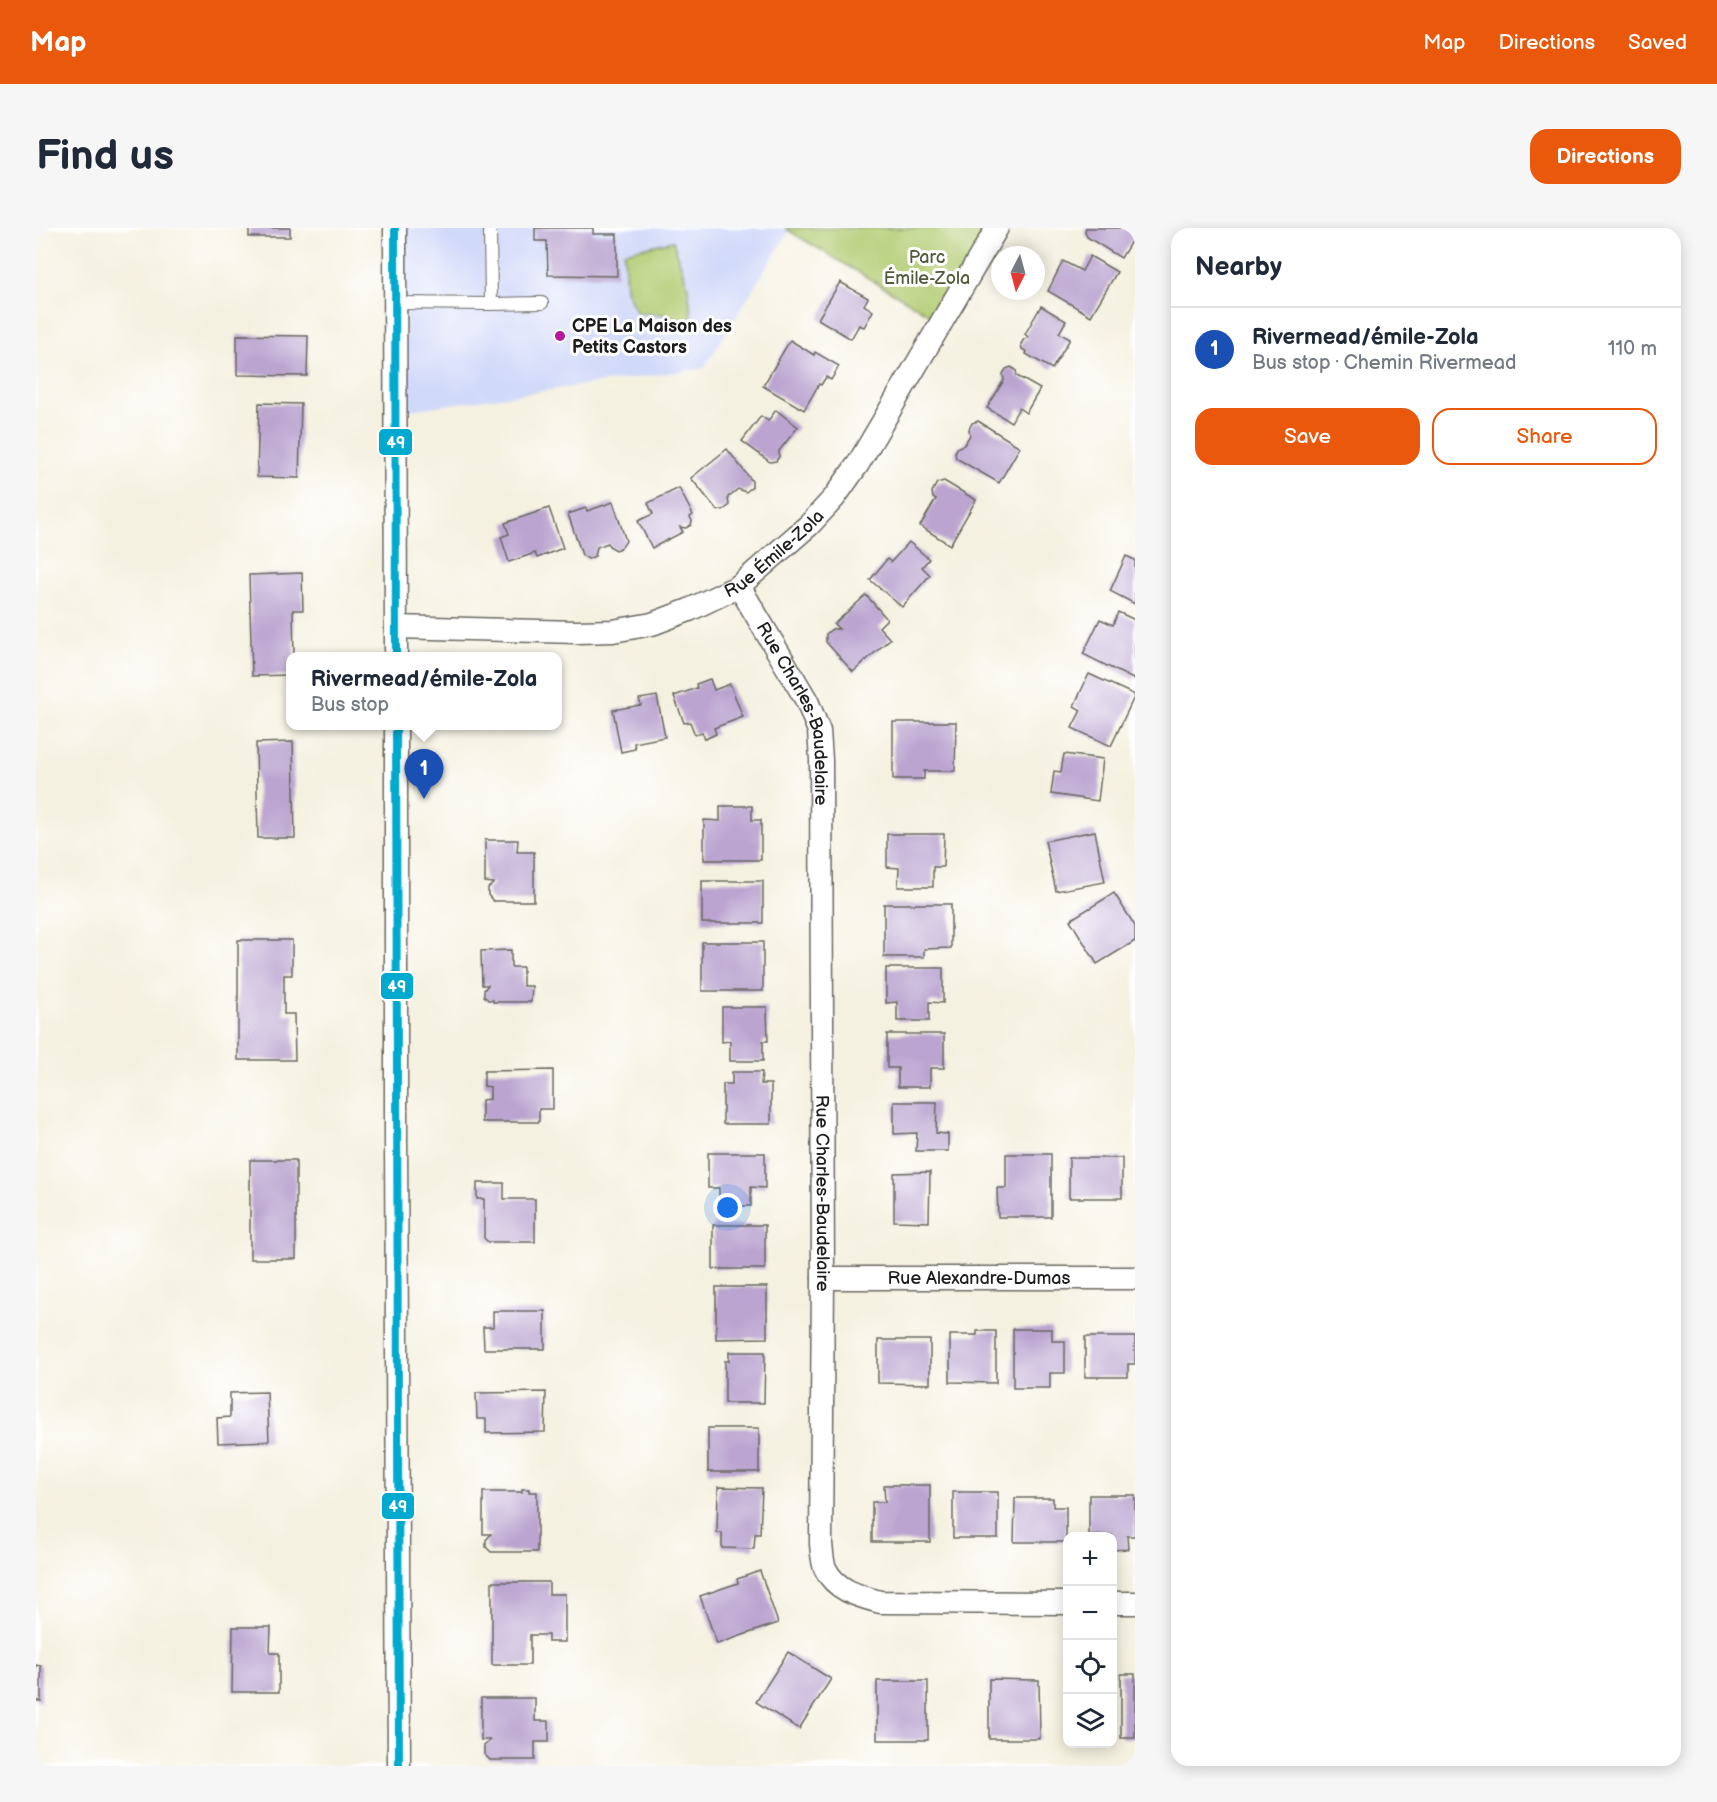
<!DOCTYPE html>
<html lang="en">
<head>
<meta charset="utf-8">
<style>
	:root { --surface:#fff; --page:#f6f6f7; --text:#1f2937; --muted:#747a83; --line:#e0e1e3; --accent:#ea580c }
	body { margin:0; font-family:"Balsamiq Sans",sans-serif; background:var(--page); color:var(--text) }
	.controls { position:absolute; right:18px; bottom:18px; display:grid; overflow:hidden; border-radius:12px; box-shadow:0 3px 15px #0003 }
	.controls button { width:54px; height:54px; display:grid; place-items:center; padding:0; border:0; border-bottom:2px solid var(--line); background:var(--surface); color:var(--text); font:30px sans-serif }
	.compass { position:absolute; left:955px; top:18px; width:54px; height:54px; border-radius:50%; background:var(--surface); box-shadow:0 3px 15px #0003; rotate:186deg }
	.you { position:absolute; left:692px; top:980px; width:21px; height:21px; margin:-15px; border:4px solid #fff; border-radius:50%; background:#1a73e8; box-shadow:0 0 0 9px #1a73e833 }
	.badge { display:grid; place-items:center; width:39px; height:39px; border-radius:50%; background:var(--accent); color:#fff; font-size:20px; font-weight:700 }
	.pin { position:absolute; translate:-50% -50px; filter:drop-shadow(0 2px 3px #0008) }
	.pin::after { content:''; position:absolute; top:32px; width:21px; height:18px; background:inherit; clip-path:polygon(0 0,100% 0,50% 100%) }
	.popup { position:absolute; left:250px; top:424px; width:276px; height:78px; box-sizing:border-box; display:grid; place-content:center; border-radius:12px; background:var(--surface); filter:drop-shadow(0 2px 4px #0005); font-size:20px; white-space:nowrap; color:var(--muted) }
	.popup b { font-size:22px; color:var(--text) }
	.popup::after { content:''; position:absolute; left:50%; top:100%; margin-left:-12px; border:12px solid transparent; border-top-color:var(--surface) }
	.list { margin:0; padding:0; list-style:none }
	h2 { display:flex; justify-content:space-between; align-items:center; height:78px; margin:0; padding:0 24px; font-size:26px }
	h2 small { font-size:20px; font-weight:400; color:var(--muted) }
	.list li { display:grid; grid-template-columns:39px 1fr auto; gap:18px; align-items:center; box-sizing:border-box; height:84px; padding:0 24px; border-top:2px solid var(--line) }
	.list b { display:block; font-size:22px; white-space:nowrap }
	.list p { margin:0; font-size:20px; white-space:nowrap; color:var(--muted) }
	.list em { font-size:20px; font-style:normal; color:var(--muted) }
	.actions { display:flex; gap:12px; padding:18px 24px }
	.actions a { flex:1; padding:14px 0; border:2px solid var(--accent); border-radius:18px; text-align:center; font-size:21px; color:var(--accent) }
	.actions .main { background:var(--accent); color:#fff }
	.icon { flex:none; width:33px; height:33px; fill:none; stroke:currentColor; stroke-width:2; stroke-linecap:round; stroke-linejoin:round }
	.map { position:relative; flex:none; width:1099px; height:1538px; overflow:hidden; border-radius:18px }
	header { display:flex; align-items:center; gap:36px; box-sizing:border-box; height:84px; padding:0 30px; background:var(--accent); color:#fff }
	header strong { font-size:28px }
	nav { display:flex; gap:33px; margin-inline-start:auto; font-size:21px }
	.intro { display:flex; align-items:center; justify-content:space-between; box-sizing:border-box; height:144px; padding:0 36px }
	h1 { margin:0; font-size:42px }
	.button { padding:15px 27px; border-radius:18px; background:var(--accent); color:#fff; font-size:21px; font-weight:700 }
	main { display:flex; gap:36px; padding:0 36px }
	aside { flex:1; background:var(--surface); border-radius:18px; box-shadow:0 3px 15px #0003 }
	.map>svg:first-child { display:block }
</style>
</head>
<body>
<header>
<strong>Map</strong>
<nav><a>Map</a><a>Directions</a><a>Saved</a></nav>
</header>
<div class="intro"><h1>Find us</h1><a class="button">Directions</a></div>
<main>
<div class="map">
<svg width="1099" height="1538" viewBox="0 0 1099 1538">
	<rect width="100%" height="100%" fill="#fff"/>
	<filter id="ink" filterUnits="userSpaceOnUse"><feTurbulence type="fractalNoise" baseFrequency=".0167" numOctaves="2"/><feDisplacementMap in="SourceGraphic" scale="12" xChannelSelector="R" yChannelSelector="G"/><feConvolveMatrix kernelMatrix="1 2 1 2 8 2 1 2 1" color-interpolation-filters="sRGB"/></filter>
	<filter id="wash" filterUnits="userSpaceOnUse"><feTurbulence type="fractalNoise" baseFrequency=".008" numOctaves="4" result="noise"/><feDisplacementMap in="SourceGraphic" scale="24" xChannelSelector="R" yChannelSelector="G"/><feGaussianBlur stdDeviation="1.35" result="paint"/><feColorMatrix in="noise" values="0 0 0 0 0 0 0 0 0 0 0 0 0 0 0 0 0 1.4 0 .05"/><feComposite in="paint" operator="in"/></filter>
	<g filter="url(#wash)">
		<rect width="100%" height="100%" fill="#f5f1e0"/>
		<polygon fill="#d1d9f9" points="359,0 750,0 753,3 668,140 360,184"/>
		<g fill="#b1cb70" stroke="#667446" stroke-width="1.5">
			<polygon points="750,0 961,0 906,94 753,3"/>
			<polygon points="637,13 652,59 657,102 627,86 601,85 590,62 588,24"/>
		</g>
		<g id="blocks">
			<g fill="#bba5d0">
				<rect x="213" y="0" width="41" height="9"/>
				<polygon points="499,0 557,0 557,6 581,6 581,48 512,47 511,13 499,13"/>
				<polygon points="1050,0 1099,0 1099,7 1085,30 1051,9 1049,3"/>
				<polygon points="1054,28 1081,44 1055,88 1012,63 1027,33 1046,43"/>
				<polygon points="804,54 832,70 828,77 837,83 828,99 823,97 815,111 782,91"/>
				<polygon points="1005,78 1030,93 1023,105 1034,111 1016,141 990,126 991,124 986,121 985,116 988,111 993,110 989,106"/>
				<polygon points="201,107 272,108 271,148 201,147"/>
				<polygon points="754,112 778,127 779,124 803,138 795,152 790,149 785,157 783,156 768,182 727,158"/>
				<polygon points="975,139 980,142 981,148 1004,161 990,185 983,180 975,194 951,180 968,152 967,146 970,141"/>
				<polygon points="223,175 265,176 263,250 221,249"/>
				<polygon points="740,182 762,199 743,223 743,229 740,233 734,234 706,213 725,188 732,193"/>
				<polygon points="942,193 984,219 963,255 920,230 919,224 922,219 928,217 934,207 933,201 936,195"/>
				<polygon points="691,221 716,253 716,259 710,264 702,261 692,269 693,278 687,282 681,282 655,250"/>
				<polygon points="908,253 940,272 914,317 884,298 900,271 897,270 896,264 901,255"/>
				<polygon points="643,260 657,287 654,289 656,293 655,297 650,300 644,299 647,304 616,320 602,293 617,286 612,275"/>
				<polygon points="577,274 590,313 586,319 580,322 573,318 572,315 561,319 559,328 552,331 546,327 532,286 550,280 551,283"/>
				<polygon points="513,280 527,320 501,330 499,325 473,334 465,309 473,306 469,295"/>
				<polygon points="873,314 893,331 886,339 894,347 866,379 834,352 851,331 855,334"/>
				<polygon points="1090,328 1099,332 1099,376 1074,363"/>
				<polygon points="266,345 267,382 257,382 258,428 255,428 255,447 216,448 213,347"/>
				<polygon points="830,367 851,391 843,399 854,411 817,444 790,414 790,406 796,401 803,401 798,396"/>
				<polygon points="1082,384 1099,392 1099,452 1047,426 1064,391 1077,397"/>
				<polygon points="1053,446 1099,467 1075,518 1036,500 1045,482 1038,478"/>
				<polygon points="674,451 678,462 694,456 707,489 678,500 680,506 669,511 666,504 659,507 654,494 648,495 638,468 661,460 660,456"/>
				<polygon points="621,468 629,509 598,515 599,521 585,524 577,482 605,477 603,471"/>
				<polygon points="857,494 920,494 919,543 888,543 888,551 857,551"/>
				<polygon points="257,514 259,610 222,610 220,515"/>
				<polygon points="1028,526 1067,531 1062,573 1015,566 1018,543 1025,544"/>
				<polygon points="684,578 716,578 716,592 725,592 725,632 668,632 668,592 684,593"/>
				<polygon points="1059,603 1069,654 1020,663 1009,613"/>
				<polygon points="851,606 908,606 907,639 897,639 897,659 862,659 863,640 851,639"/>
				<polygon points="449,612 482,612 481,624 498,624 498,673 457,673 452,667 452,660 458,655 449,654"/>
				<rect x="666" y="653" width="61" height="42"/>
				<polygon points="1078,665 1099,698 1099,713 1061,736 1034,692"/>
				<polygon points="848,676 915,676 915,720 888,721 888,729 848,729"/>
				<polygon points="202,712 256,712 256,747 248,747 248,786 258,786 259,832 202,832"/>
				<rect x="666" y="714" width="61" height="49"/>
				<polygon points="475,722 475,739 487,739 487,758 496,758 495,774 457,774 457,772 452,772 448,768 448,762 452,757 446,757 445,723"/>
				<polygon points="850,740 907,740 907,775 893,774 893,793 861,793 861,774 850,775"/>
				<polygon points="686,779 731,779 732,813 727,813 727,833 694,833 694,813 686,814"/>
				<polygon points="851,806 908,806 908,840 894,840 894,859 862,859 862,840 851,840"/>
				<polygon points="517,842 517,881 503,881 503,894 446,894 446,872 454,871 454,859 448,858 448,843"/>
				<polygon points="696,844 726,844 725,856 735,856 735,896 687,896 687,856 696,856"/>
				<polygon points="858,874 901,874 900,905 912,906 912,923 880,923 881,905 858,906"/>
				<polygon points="672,925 729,925 729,960 715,959 715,978 683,978 683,960 672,960"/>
				<polygon points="970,926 1015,926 1015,989 962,989 961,960 970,960"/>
				<rect x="1033" y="930" width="53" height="40"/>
				<rect x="214" y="932" width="46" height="99"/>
				<polygon points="894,944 893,994 858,993 858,945"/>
				<polygon points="441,955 468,955 468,971 499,971 499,1014 452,1014 448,1010 448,971 441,971"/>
				<rect x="677" y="997" width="52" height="44"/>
				<polygon points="680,1059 731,1059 731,1110 680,1111"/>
				<polygon points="457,1083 509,1083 509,1121 448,1121 447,1099 457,1099"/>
				<polygon points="977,1101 1016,1101 1016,1113 1029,1113 1029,1145 1014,1145 1014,1160 977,1160"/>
				<polygon points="941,1103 960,1103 960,1155 914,1154 914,1107 941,1107"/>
				<polygon points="1049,1109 1099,1109 1099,1136 1092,1136 1092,1149 1049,1149"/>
				<polygon points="842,1112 894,1112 894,1156 842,1155"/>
				<polygon points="693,1124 729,1124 728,1175 689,1175 689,1133 693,1133"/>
				<polygon points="231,1164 233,1213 182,1215 181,1190 194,1189 194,1165"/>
				<polygon points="510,1164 509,1204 450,1205 450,1191 441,1191 440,1165"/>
				<rect x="672" y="1200" width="51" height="44"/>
				<polygon points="848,1257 894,1257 894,1314 836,1314 836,1274 849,1274"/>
				<polygon points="682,1259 726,1260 724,1306 719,1306 718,1321 686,1320 686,1305 681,1305"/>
				<polygon points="486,1261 493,1261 493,1264 501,1264 501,1324 455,1324 450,1319 450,1312 455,1306 447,1306 447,1264 486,1264"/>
				<rect x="917" y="1264" width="45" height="46"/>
				<polygon points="1053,1267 1099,1267 1099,1308 1091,1308 1092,1321 1076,1322 1076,1307 1053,1308"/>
				<polygon points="979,1270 1017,1270 1017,1279 1030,1279 1030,1314 978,1314"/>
				<polygon points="724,1343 742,1395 681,1416 664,1368 702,1355 701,1351"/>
				<polygon points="456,1354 513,1354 513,1366 529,1366 529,1414 512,1414 512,1407 494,1407 494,1437 456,1437"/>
				<polygon points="197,1399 235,1399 234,1425 243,1425 243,1464 196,1464"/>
				<polygon points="752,1424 795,1451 763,1501 720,1474"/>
				<polygon points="0,1437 5,1438 5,1473 0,1473"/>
				<rect x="1085" y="1446" width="14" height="64"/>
				<polygon points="953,1451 1003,1452 1004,1511 953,1511"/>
				<rect x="841" y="1453" width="51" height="59"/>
				<polygon points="445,1470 499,1470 499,1493 513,1493 513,1514 499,1514 499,1532 454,1532 448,1526 448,1518 454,1512 445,1512"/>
			</g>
		</g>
	</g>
	<g filter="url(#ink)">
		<use href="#blocks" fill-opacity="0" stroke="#686761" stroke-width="1.5"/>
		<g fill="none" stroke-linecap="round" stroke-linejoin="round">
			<g stroke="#686761" stroke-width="14">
				<g id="service">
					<polyline points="359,75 455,76 454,0"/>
					<polyline points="455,76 506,75"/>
				</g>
			</g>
			<g stroke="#686761" stroke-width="25">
				<g id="minor">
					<polyline points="359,0 360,428"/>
					<path id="s1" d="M703 358 771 473 783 503 785 532 787 1050 785 1316C786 1323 786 1333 789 1340 799 1362 822 1368 844 1374L1032 1375"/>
					<path id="s2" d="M360 399 541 404 577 403 616 396 653 382 703 358 773 297 798 270 822 236 961 0"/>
					<polyline points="360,498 360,909 363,1538"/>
					<path id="s3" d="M787 1050H1099"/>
					<polyline points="1076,1375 1099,1375"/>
				</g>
			</g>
			<use href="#service" stroke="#fff" stroke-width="12"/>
			<use href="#minor" stroke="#fff" stroke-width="22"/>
			<g stroke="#fff" stroke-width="12">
				<g id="bus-1">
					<polyline points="359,0 360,428"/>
					<polyline points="360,498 363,1538"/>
				</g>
			</g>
			<use href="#bus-1" stroke="#00a9ce" stroke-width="8"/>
		</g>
	</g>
	<circle fill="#b5179e" stroke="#fff" stroke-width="2" cx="524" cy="108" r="6"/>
	<g text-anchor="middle" stroke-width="6" stroke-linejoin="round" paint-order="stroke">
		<g font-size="18" fill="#505939" stroke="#fff">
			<text x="891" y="35">Parc<tspan x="891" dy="21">Émile-Zola</tspan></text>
		</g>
		<g font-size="18" font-weight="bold" fill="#1c1c1c" stroke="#fff" text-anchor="start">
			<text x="536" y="104">CPE La Maison des<tspan x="536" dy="21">Petits Castors</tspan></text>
		</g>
		<g font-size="18" fill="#1c1c1c" stroke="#fff">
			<text dy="6" stroke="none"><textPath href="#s2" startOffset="399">Rue Émile-Zola</textPath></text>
			<text dy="6" stroke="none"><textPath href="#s1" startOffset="142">Rue Charles-Baudelaire</textPath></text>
			<text dy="6" stroke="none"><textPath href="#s1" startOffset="628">Rue Charles-Baudelaire</textPath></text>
			<text dy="6" stroke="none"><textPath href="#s3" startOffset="156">Rue Alexandre-Dumas</textPath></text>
		</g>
	</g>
	<g stroke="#fff" stroke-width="2">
		<rect x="342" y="200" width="35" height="28" rx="6" fill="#00a9ce"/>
		<rect x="344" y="744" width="34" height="28" rx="6" fill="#00a9ce"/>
		<rect x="345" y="1264" width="34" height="28" rx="6" fill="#00a9ce"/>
	</g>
	<g font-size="16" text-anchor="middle" font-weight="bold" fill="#fff">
		<text x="360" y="220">49</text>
		<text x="361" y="764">49</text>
		<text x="362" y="1284">49</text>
	</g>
</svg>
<div class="controls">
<button>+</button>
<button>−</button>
<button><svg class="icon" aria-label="locate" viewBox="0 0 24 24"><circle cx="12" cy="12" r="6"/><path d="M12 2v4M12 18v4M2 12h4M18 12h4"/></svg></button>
<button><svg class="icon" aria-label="layers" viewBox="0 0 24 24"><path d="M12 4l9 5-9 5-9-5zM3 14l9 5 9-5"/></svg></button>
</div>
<svg class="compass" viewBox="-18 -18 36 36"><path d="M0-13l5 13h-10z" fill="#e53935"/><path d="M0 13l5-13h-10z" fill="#747a83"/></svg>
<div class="you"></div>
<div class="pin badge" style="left:388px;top:571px;background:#1a4fb4">1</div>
<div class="popup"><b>Rivermead/émile-Zola</b>Bus stop</div>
</div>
<aside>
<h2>Nearby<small></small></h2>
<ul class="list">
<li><span class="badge" style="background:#1a4fb4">1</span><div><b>Rivermead/émile-Zola</b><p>Bus stop · Chemin Rivermead</p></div><em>110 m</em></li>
</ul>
<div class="actions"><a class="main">Save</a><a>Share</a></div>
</aside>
</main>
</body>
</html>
